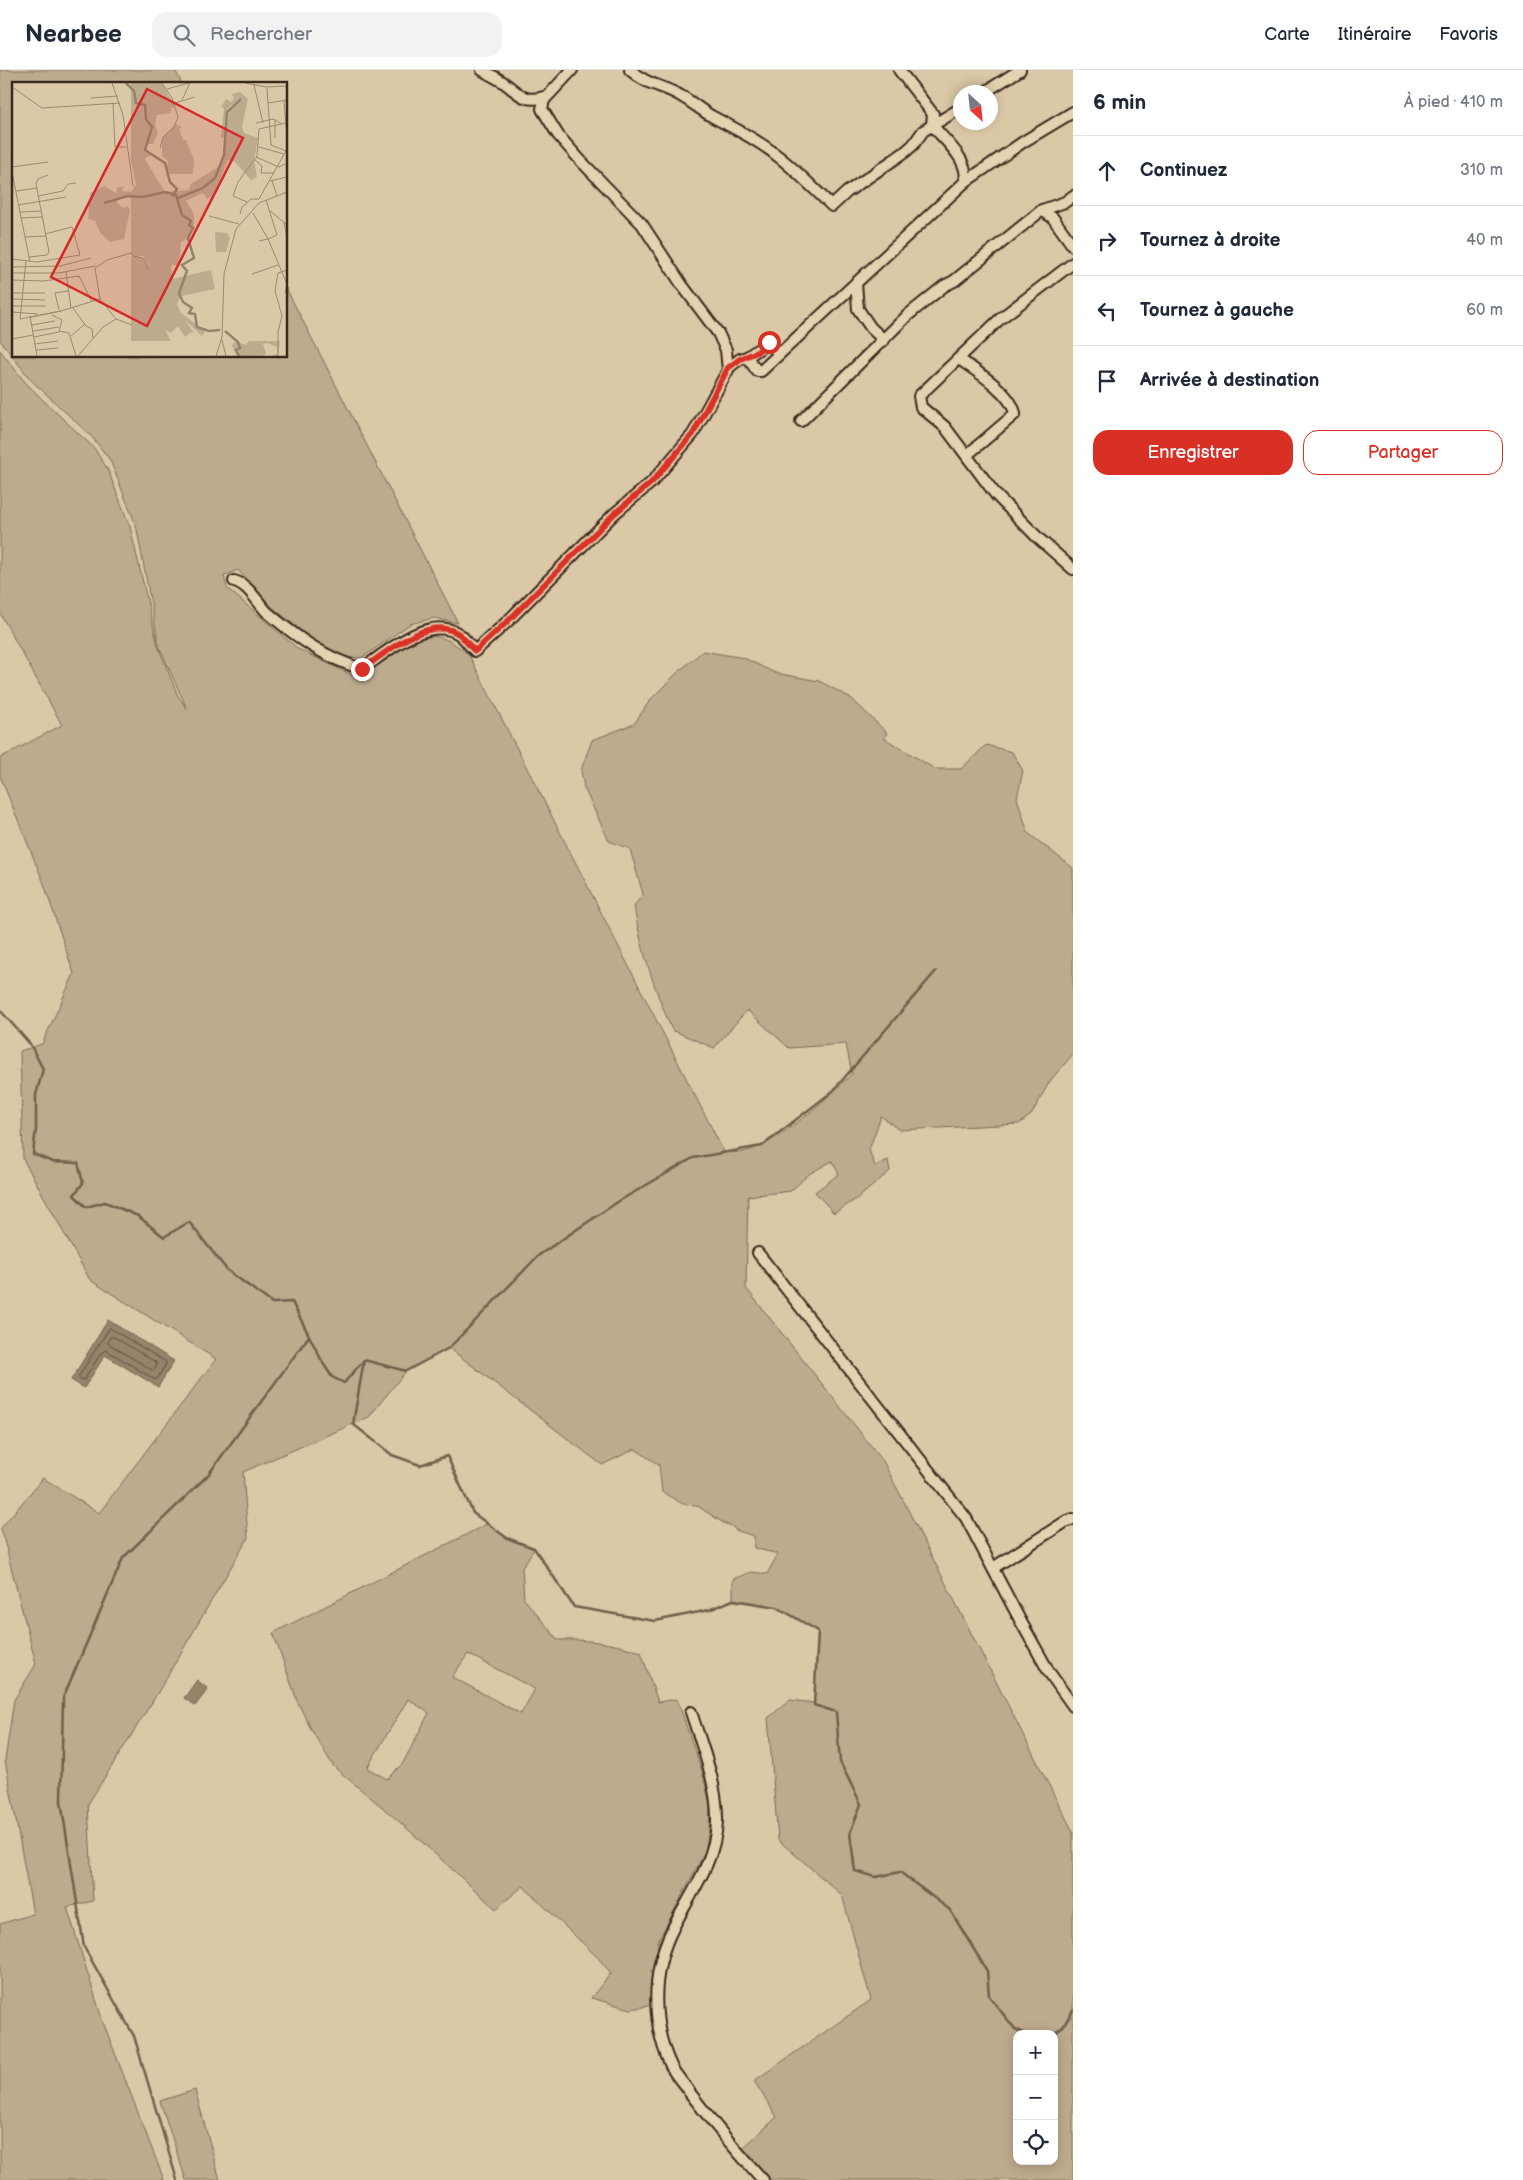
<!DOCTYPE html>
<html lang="fr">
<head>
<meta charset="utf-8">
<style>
	:root { --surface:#fff; --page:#f2f2f3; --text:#1f2937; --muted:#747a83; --line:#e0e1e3; --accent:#d93025 }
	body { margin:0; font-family:"Balsamiq Sans",sans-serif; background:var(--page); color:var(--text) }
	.controls { position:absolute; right:15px; bottom:15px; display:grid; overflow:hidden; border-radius:10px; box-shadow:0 2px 12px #0003 }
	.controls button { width:45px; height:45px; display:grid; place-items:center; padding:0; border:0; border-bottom:1px solid var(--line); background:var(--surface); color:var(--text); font:25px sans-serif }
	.compass { position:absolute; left:953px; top:15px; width:45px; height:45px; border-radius:50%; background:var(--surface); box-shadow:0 2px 12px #0003; rotate:153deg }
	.stop { position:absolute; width:15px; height:15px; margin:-11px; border:4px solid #d93025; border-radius:50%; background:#fff }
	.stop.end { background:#d93025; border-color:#fff; box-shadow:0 1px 5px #0008 }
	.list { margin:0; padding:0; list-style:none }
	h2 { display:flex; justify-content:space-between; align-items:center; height:65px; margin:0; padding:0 20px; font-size:21px }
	h2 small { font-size:16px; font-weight:400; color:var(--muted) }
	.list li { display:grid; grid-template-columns:32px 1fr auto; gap:15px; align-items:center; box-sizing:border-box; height:70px; padding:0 20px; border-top:1px solid var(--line) }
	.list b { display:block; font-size:19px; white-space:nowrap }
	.list em { font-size:16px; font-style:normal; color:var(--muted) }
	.actions { display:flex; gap:10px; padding:15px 20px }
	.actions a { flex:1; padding:11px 0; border:1px solid var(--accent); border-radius:15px; text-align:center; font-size:18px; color:var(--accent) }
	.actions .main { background:var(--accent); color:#fff }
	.icon { flex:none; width:28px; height:28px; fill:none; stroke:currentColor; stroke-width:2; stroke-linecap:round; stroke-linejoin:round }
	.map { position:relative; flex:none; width:1073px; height:2110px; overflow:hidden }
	header { display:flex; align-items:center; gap:30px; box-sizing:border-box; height:70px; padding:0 25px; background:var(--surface); border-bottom:1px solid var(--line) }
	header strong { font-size:24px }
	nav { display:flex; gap:28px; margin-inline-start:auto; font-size:18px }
	.search { width:350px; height:45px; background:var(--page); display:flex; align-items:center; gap:12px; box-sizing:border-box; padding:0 18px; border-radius:15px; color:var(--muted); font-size:19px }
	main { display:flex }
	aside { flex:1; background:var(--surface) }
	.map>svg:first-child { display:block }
</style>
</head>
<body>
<header>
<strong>Nearbee</strong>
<div class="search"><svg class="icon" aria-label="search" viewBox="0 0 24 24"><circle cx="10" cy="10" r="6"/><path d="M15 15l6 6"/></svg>Rechercher</div>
<nav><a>Carte</a><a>Itinéraire</a><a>Favoris</a></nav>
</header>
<main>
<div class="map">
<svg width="1073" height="2110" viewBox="0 0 1073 2110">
	<rect width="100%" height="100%" fill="#dbc8a7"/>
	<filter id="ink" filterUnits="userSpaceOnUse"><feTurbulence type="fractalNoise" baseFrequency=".02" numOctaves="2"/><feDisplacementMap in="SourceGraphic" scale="10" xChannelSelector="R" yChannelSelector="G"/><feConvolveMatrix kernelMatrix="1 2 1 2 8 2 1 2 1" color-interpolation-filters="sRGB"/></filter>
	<g filter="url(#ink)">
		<g fill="#bdab8e" stroke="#7c6a56" fill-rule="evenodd">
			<path d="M0 0H175L182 14H14V286H286V218L458 553 434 548 410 554 362 588 346 587 318 574 271 536 238 500 224 506 227 518 298 579 358 608C374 598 411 569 428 567 444 564 458 576 469 585L724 1082C730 1082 737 1083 743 1082 778 1075 827 1028 852 1004L846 974 789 978 747 940 714 978 672 960C654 918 641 880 634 836L643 824 630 779 609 771 584 718 581 700 592 670 634 654 651 629 678 602 703 581 744 588 775 603 819 611 851 628 887 663 884 668 935 699H961L986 675 1012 682 1023 701 1017 728 1028 763 1073 798V984L1050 1011 1031 1045 1019 1054 899 1060 881 1046 869 1080 875 1096 888 1090 890 1101 858 1128 834 1143 815 1122 839 1104 832 1091 809 1104 791 1121 748 1126 746 1218 883 1391 1073 1762V2110H772L743 2078 777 2047 754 2011 871 1930 842 1825 778 1770 768 1648 790 1630 814 1633 818 1561 777 1537 733 1529V1509L751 1502 767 1504 778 1484 754 1478V1466L735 1460 732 1456 725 1454 696 1435 683 1434 662 1422 659 1395 635 1379 602 1395 449 1278 406 1301 369 1347 243 1402 248 1468 154 1629 88 1734 93 1831 67 1837 103 1952 164 2110H0V1854L33 1844 5 1690 14 1630 36 1594 1 1458 43 1408 99 1443 216 1289 90 1210 23 1089 20 981 42 974 74 904 43 811 0 706V688L62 655 0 543V280L25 312 44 331 94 378 108 400 130 457 158 576 178 626 187 639 159 576 136 455 110 390 92 367 30 309 0 270ZM1017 1964H1054V2091H1017Z"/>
			<path d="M487 1454 508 1469 534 1479 522 1498 524 1529 558 1570C587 1569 613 1573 641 1582L658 1632 677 1629 702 1701 710 1734 709 1760 705 1782 658 1871 654 1935 631 1939 591 1928 611 1903 597 1887 523 1816 496 1839 401 1753 334 1697 312 1661 298 1633 273 1563ZM468 1584 535 1619 521 1644 452 1607ZM408 1629 429 1643 403 1693 387 1709 367 1698Z"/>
			<polygon points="195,2020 220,2110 186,2110 160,2031"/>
		</g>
		<g fill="#95836b" stroke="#715f4c">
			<polygon points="108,1250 174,1291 158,1317 105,1285 84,1318 71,1310"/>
			<polygon points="197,1610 208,1619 195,1636 184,1628"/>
		</g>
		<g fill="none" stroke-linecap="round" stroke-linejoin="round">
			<g stroke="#5f4e3d" stroke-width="1">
				<polygon points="110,1258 166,1292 166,1294 157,1309 154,1309 106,1280 101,1283 84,1310 79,1309 79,1306"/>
				<polygon points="111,1267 114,1267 157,1293 155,1300 152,1300 109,1274 108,1272"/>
			</g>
			<g stroke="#715f4c" stroke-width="2.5">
				<polyline points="0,940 30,974 43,999 36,1025 36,1059 33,1084 53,1092 78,1093 83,1113 74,1125 86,1137 105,1132 138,1146 164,1167 189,1152 227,1200 272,1233 292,1232 323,1293 332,1307 344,1313 364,1290 353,1354 392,1385 420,1395 447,1386 473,1443 507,1468 534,1478 574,1537 655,1551 709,1540 733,1530 777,1537 818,1561 814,1635 836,1642 840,1692 861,1734 850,1763 855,1801 876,1807 900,1802 950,1840 987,1901 989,1926 1015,1959 1026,1964"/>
				<polyline points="364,1290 406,1301 449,1278 539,1185 619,1131 693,1088 762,1076 833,1021 936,901"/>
				<polyline points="1054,1964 1063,1957 1073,1940"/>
				<polyline points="177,2110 134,1966 84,1877 61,1731 63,1628 123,1488 208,1405 309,1266"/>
			</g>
			<g stroke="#3b2a1e" stroke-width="14">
				<g id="street">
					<path d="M482 0C489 4 497 8 503 12 520 24 524 34 547 26"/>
					<path d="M630 0C648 16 663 15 681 26 692 32 702 41 713 47 736 59 758 70 779 87 797 101 815 120 832 136L847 122 905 82 913 75 923 61 961 38"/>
					<path d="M899 0 933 44 932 55C945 71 970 90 965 112"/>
					<polyline points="985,22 1020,0"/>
					<polyline points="1042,140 1053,148 1073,176"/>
					<polyline points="1073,193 1001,248 919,326 921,337 945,357 996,425 1037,467 1073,499"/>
					<polyline points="856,213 858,239 871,258 884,270"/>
					<polyline points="747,287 769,272 779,284"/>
					<path d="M959 289C976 301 1012 323 1015 344L967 385"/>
					<polyline points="728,298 740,289 747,287 757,301 761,301 965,112 1023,72 1073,42"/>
					<polyline points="801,351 908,245 944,216 954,211 1042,140 1065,132 1073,126"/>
					<path d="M234 511C248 514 257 532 267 542 296 567 325 588 362 599 387 582 428 544 459 564 465 568 469 576 475 581L508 551 614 444 652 412 693 364 728 300 726 280 718 263 682 215 642 154 580 90 558 65 542 39 544 30 572 0"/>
					<polyline points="758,1183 966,1448 1020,1550 1049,1602 1073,1636"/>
					<polyline points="993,1498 1065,1452 1073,1449"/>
					<path d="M691 1642C702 1677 718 1715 717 1752 715 1793 690 1824 672 1860 651 1903 651 1955 672 1998 677 2007 685 2015 690 2023 713 2053 737 2082 763 2110"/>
				</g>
			</g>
			<use href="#street" stroke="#e5d2b0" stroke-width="10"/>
		</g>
	</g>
	<g fill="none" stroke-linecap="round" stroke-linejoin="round" filter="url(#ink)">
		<path stroke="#d93025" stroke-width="6" d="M362 599C387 582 429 544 459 564 465 569 469 576 475 581L508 551 614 444 652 412 693 364 728 298 740 289 757 282 769 272"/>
	</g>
	<g transform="translate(12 12)">
		<rect width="275" height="275" fill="#dbc8a7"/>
		<path d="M119 1H150L163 25 159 26V31L145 33 143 43 146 51 141 62H136L133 68 139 74 133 76 134 79 153 110 177 108 179 102 206 85 212 77 217 27 231 17H227L215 27 213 56 209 55 212 26 209 25 214 17 219 20 222 17 220 12 228 10 236 17 230 45 232 51 246 56 242 78 245 95 239 98 223 80 216 78 201 114 195 117 191 111 174 119 182 132V146L177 156 169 160 167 183H159L160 197 199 188 203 207 169 214 165 222 169 231 193 249 190 254 172 237 182 251 179 250 173 255 166 244 159 251 153 248 159 259H119V174L129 175 138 188 131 174H122L119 171V115L110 114 104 119 111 126 116 124 118 128 112 157 98 160 89 152 83 139 76 137 78 111 92 104 104 111 105 106 112 104 110 109 119 110 124 102 119 80ZM164 42 170 45 167 47 171 58H174L182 78 181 92H157L154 88 156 79 150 74V57ZM203 150 215 151 218 156 214 170H204ZM223 259 234 263 237 259H268L266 274H259L265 272V265L255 261 251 262 254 272 250 274H225L220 264Z" fill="#bdab8e"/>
		<path fill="none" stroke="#95836b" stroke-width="2.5" d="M114 1 122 9 124 21 133 23 134 37 140 45 133 68 153 81 158 100 165 107 161 113H164L170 133 179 139 177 143 181 146 176 156 182 176 170 183 175 189 167 211 171 220 180 226 177 231 183 232 185 245 197 249 208 248M166 116 191 106 203 96 212 73 215 30 229 17M92 121 116 114 131 115 153 110 161 112M213 249 226 260 228 266 224 268 227 274"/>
		<path fill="none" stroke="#9b8970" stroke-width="1" d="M100 1 111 33 121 104M233 1 255 5 275 4M242 3 251 41M0 5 30 26 108 21M255 6 259 63 274 69M155 7 177 1M79 16 106 14M170 18 178 1M272 19 275 57M101 21 103 65H114M163 21 183 15M256 21 275 18M263 37V56M244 41 261 37 270 42M247 65 272 72M148 66 151 55 162 45 166 35 160 16 150 1M244 75 267 85 275 81M243 78 250 84 249 91H262M0 85 36 80M0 90 18 180M258 99 275 95M260 99 265 114M4 109 25 106M26 114 51 109 56 102 64 101M254 118 265 153 256 157 275 202 273 211M235 120 221 114 226 100 245 74 247 47 274 41M6 123 54 115M257 128 275 143M8 130 29 129M241 131 256 157 247 159M228 132 230 125 239 117H247L275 67M197 134 227 142M9 136 30 135M272 140 275 156M13 155 34 154M17 175 35 173 37 170 24 102 26 97 36 93M0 177 25 180 68 173 60 145 33 152M14 179 8 237 49 229 88 217 83 186 95 178 119 171 121 174 131 176 137 188M0 185 48 184 79 176M54 190 59 226M0 191H47L83 184M240 192 266 183M0 198 32 199 67 194 80 220M0 211H33M0 217 33 218M0 224H34M61 226 74 244 80 247 81 256M47 228 43 211 56 209M0 230 26 232M40 233 50 238 47 249 57 251 64 274M18 234 25 274M19 235 49 229M104 237 120 243M20 243 43 239M21 249 47 245M59 254 73 242M22 255 47 250M0 257 21 253M210 258 214 274M23 262 46 259M24 268 46 266M66 274 91 245 104 237 88 217M204 274 210 255 212 192 224 147 247 121 275 110M266 274V250L270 234 263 209 266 191 275 188"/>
		<path fill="#d62828" fill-opacity="0.15" stroke="#d62828" stroke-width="2.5" d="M135 7 231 56 135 244 39 195Z"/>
		<rect width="275" height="275" fill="none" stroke="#3b2a1e" stroke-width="2.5"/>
	</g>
</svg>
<div class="controls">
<button>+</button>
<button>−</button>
<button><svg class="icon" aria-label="locate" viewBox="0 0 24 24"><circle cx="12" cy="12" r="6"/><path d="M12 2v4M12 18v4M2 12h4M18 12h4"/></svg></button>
</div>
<svg class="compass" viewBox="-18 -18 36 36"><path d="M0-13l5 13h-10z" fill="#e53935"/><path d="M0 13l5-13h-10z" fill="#747a83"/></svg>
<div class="stop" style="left:769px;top:272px"></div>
<div class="stop end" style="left:362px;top:599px"></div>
</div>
<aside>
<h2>6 min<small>À pied · 410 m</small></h2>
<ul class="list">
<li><svg class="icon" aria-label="ahead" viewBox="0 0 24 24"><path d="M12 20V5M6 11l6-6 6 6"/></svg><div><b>Continuez</b></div><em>310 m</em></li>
<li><svg class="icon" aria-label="right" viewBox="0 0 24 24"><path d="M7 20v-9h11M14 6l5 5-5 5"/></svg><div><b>Tournez à droite</b></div><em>40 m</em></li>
<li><svg class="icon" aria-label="left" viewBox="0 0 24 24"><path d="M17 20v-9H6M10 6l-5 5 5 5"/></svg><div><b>Tournez à gauche</b></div><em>60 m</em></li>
<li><svg class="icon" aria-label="arrive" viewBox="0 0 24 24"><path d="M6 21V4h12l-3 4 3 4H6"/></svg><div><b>Arrivée à destination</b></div></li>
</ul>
<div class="actions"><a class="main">Enregistrer</a><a>Partager</a></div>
</aside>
</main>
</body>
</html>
